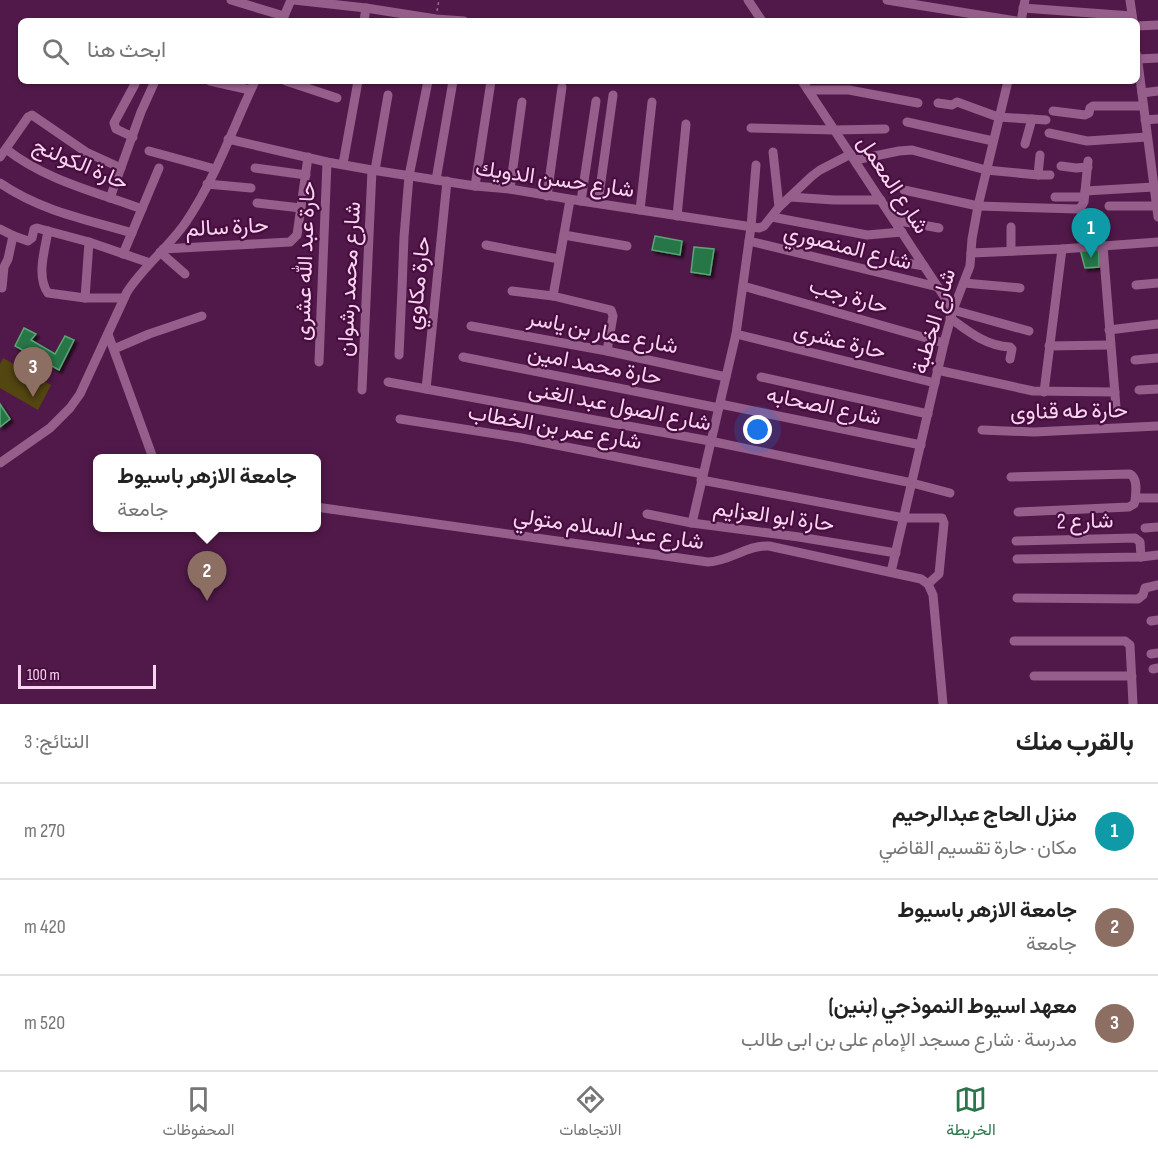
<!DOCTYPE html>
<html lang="ar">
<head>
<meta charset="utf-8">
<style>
	:root { --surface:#fff; --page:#f6f6f6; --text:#222; --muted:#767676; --line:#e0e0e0; --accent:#2c744c }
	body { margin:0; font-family:"Sofia Sans Condensed",Vazirmatn,sans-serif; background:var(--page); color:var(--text); direction:rtl }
	.scale { position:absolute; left:18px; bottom:15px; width:138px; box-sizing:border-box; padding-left:6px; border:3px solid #f8d4f0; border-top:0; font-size:16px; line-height:21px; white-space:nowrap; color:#f8d4f0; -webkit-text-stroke:4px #460d3e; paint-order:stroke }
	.you { position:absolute; left:758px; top:430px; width:21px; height:21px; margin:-15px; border:4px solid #fff; border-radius:50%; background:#1a73e8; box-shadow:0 0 0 9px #1a73e833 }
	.badge { display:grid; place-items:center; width:39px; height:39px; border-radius:50%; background:var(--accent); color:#fff; font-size:20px; font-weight:700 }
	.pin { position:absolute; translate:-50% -50px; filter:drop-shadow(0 2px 3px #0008) }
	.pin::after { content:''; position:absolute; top:32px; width:21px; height:18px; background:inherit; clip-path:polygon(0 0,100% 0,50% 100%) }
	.popup { position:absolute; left:93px; top:454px; width:228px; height:78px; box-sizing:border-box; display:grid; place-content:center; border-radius:9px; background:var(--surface); filter:drop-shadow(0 2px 4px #0005); font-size:20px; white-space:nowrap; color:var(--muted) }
	.popup b { font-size:22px; color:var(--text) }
	.popup::after { content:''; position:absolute; left:50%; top:100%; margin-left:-12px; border:12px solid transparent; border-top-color:var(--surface) }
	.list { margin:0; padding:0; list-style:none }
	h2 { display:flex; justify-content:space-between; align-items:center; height:78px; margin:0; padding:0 24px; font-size:26px }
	h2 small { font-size:20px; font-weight:400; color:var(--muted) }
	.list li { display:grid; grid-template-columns:39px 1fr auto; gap:18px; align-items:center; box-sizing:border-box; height:96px; padding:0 24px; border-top:2px solid var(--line) }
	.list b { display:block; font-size:22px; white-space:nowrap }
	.list p { margin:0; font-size:20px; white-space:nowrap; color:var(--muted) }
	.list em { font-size:20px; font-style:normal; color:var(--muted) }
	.icon { flex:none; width:33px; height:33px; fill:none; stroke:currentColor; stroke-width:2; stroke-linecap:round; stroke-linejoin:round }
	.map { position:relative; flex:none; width:1158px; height:704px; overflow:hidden; direction:ltr }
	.search { position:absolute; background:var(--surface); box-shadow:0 2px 4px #0004; left:18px; right:18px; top:18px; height:66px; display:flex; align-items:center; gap:15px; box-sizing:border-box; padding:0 21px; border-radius:9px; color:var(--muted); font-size:22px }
	.sheet { height:366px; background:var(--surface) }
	nav { display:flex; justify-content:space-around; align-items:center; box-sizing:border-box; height:84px; border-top:2px solid var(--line); background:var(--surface); font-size:16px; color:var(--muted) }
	nav a { display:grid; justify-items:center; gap:3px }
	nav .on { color:var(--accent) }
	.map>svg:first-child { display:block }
</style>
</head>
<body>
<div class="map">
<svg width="1158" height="704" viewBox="0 0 1158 704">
	<defs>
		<filter id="shadow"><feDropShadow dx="3" dy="3" stdDeviation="1.5" flood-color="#0009"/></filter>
	</defs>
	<rect width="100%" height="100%" fill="#511949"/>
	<polygon fill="#544611" points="3,358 51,385 38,410 0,388 0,364"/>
	<g fill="#287647" stroke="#5aa675" stroke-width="1.5" filter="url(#shadow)">
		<polygon points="655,236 682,241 680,255 652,250"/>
		<polygon points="694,247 714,249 710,275 691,272"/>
		<polygon points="1099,248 1099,267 1085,268 1080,249"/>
		<polygon points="24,328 36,334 31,340 55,354 65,336 74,340 59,370 15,346"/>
		<polygon points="0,404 10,419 0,427"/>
	</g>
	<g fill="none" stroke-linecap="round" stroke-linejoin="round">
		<polyline stroke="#95658d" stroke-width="1.5" stroke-dasharray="3 3" stroke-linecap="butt" points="437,11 439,0"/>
		<g stroke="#955e8b" stroke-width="9">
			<polyline points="231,0 284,16"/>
			<polyline points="294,0 366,8 436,19 464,21"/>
			<polyline points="748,0 762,21"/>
			<polyline points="887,0 1016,21"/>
			<polyline points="1130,0 1133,21"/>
			<polyline points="1023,8 1132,16"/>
			<polyline points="282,21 291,0"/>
			<polyline points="364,21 366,8"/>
			<polyline points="1021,21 1025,0"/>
			<polyline points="1137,26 1158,25"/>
			<polyline points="1137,55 1158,217"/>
			<polyline points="1138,59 1158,58"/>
			<polyline points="210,81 250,90"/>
			<polyline points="286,81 337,98"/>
			<polyline points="802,81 953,310 1029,331"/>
			<polyline points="808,90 849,90 918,103"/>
			<polyline points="1142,93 1158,91"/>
			<polyline points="938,103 952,105 957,102 998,117 1046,120"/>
			<polyline points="1053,111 1085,115 1089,113 1090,108 1093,106 1143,106"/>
			<polyline points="1145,120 1158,119"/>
			<polyline points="907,122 993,141"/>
			<polyline points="751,128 835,130 885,129"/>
			<polyline points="1049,133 1087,141 1147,137"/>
			<polyline points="133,137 116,129 114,123 135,84"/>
			<polyline points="228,139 327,162 372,170 475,186 510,189 581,201 759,228 764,226 779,207 812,176 820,170 851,154"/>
			<polyline points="1025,144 1032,119"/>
			<path d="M6 149C45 180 96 192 142 209"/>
			<polyline points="149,151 215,169"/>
			<polyline points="773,152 779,207"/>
			<polyline points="0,157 28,117 32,115 86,152 121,168"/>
			<polyline points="855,160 899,151 912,150 986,170 1038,175 1050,175"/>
			<polyline points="343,164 358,81"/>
			<polyline points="1061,166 1076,168 1088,167"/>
			<polyline points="255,168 306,175"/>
			<polyline points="375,170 388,95"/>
			<polyline points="1038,175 1040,155"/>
			<polyline points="436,180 453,81"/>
			<path d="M0 183C41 211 85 219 132 233"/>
			<polyline points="207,184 251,188"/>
			<polyline points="475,186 491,81"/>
			<polyline points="510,189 522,102"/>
			<polyline points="904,190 978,206 1078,209 1081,207 1084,202 1088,161"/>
			<polyline points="1085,191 1154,187"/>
			<polyline points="547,196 562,87"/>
			<polyline points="790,197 834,200 881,200"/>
			<polyline points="1055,197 1084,197"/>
			<polyline points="110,198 141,112 155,81"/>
			<polyline points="581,201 596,101"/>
			<polyline points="257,203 301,208"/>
			<polyline points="598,203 613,95"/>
			<polyline points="1109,206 1156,206"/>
			<polyline points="640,210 652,102"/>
			<polyline points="677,216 686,124"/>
			<polyline points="772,217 867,235 902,232"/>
			<polyline points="894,220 939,228"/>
			<polyline points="0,229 14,236 28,241 32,238 34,229 37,228 89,242 150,263"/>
			<path d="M48 231C45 249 36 277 48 293L85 298H124"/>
			<polyline points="564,235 627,246"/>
			<polyline points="749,241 938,287"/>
			<polyline points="486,245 559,259"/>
			<polyline points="1103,246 1116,407"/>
			<polyline points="163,249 290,242 297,235 308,157"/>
			<polyline points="1011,251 1011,227"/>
			<polyline points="160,252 185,274"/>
			<polyline points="971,253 1062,249 1158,242"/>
			<polyline points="123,254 159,168"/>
			<polyline points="895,261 924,266"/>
			<polyline points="964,283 1020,288"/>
			<polyline points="1136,285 1158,283"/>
			<polyline points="743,286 944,343"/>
			<polyline points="2,288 4,267 8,259 13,236"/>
			<polyline points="512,291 553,296 611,310 613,316 607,351"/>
			<polyline points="553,296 570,200"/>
			<polyline points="85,298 89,242"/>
			<path d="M950 318C969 332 986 346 1010 347L1012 349 1010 359"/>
			<polyline points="471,326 607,351 726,377"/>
			<polyline points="1109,330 1158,324"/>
			<polyline points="108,334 153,458"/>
			<polyline points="736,334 935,383"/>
			<polyline points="1049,346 1110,345"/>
			<polyline points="114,349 149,334 202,316"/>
			<polyline points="399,355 402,289 404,237 409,176 428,81"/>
			<polyline points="463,357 719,408"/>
			<polyline points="1135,360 1158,358"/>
			<polyline points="319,362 327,162"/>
			<polyline points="937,370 1033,391 1115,392"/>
			<polyline points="761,377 928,414"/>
			<polyline points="388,382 710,441 912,483 950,493"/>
			<polyline points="426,389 447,181"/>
			<polyline points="362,390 372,170"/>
			<polyline points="1139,390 1158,389"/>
			<polyline points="1044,392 1062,249"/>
			<polyline points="720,404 921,445"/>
			<polyline points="400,419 521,438 703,474"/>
			<polyline points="982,430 1034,432 1158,426"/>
			<path d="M0 463 50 428 70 408 80 394 127 292C144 266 169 247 186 222 215 179 233 128 255 81"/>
			<path d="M1011 477 1130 474C1138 478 1136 492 1135 501L1134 504 1129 507 1018 512"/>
			<polyline points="701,480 904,518 942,518 944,523 939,574 928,584"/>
			<polyline points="1136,498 1158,498"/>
			<path d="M316 507 708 562C731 561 746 545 769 546L921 579 928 584 933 595 943 704"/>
			<polyline points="647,514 692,523 799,537 896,553"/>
			<polyline points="692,523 736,334 751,227 756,165"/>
			<polyline points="1145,528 1158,527"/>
			<polyline points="1016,541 1135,538 1140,542 1141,557"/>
			<polyline points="1017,559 1141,557 1158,555"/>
			<polyline points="891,572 944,343 953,310 970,266 972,239 978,206 1008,81"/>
			<polyline points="1017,598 1138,599 1143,595 1145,588 1158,585"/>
			<polyline points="1151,621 1158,620"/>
			<polyline points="1014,641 1125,641 1130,645 1133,704"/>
			<polyline points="1151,654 1158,653"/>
			<polyline points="1153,669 1158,668"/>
			<polyline points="1034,676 1132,676"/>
		</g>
	</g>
	<g text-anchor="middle" stroke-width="4.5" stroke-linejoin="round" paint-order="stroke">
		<g font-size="22" fill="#f8d4f0" stroke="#460d3e">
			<text transform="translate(81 163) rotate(23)" y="8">حارة الكولنج</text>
			<text transform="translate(555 178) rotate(8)" y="8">شارع حسن الدويك</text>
			<text transform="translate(894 184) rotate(57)" y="8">شارع المعمل</text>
			<text transform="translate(227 226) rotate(-3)" y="8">حارة سالم</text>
			<text transform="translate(848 246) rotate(14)" y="8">شارع المنصوري</text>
			<text transform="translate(304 261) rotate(-88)" y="8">حارة عبد الله عشرى</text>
			<text transform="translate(348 279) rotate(-87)" y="8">شارع محمد رشوان</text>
			<text transform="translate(417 283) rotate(-84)" y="8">حارة مكاوي</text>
			<text transform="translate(849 295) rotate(16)" y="8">حارة رجب</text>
			<text transform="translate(933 321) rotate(-74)" y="8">شارع الخطبة</text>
			<text transform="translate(603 331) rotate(11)" y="8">شارع عمار بن ياسر</text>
			<text transform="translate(840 340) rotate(14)" y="8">حارة عشرى</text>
			<text transform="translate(595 364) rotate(11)" y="8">حارة محمد امين</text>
			<text transform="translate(620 405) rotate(11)" y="8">شارع الصول عبد الغنى</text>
			<text transform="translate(824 405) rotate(12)" y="8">شارع الصحابه</text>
			<text transform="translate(1069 410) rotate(-1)" y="8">حارة طه قناوى</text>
			<text transform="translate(555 426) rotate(10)" y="8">شارع عمر بن الخطاب</text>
			<text transform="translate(774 515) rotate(8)" y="8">حارة ابو العزايم</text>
			<text transform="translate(1085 520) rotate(-1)" y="8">شارع 2</text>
			<text transform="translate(609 528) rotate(8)" y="8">شارع عبد السلام متولي</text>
		</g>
	</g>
</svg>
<div class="scale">100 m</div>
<div class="you"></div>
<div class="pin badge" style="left:1091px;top:258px;background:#0f9aa8">1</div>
<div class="pin badge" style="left:207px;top:601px;background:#8d6e63">2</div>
<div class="popup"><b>جامعة الازهر باسيوط</b>جامعة</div>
<div class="pin badge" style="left:33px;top:397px;background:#8d6e63">3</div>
<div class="search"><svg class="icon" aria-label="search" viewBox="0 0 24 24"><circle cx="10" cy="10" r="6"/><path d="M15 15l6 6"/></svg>ابحث هنا</div>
</div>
<section class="sheet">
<h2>بالقرب منك<small>النتائج: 3</small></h2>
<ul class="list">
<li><span class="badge" style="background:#0f9aa8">1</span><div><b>منزل الحاج عبدالرحيم</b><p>مكان · حارة تقسيم القاضي</p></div><em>270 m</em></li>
<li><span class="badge" style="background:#8d6e63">2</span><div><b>جامعة الازهر باسيوط</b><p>جامعة</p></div><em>420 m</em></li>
<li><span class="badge" style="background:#8d6e63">3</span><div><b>معهد اسيوط النموذجي (بنين)</b><p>مدرسة · شارع مسجد الإمام على بن ابى طالب</p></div><em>520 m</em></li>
</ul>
</section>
<nav>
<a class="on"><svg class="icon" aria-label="map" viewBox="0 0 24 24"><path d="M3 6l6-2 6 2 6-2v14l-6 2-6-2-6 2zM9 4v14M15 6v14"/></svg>الخريطة</a>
<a><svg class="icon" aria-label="directions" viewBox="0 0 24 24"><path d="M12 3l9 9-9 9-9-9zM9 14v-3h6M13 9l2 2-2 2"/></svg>الاتجاهات</a>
<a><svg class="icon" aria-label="saved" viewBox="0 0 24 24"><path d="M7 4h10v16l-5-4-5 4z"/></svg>المحفوظات</a>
</nav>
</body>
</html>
